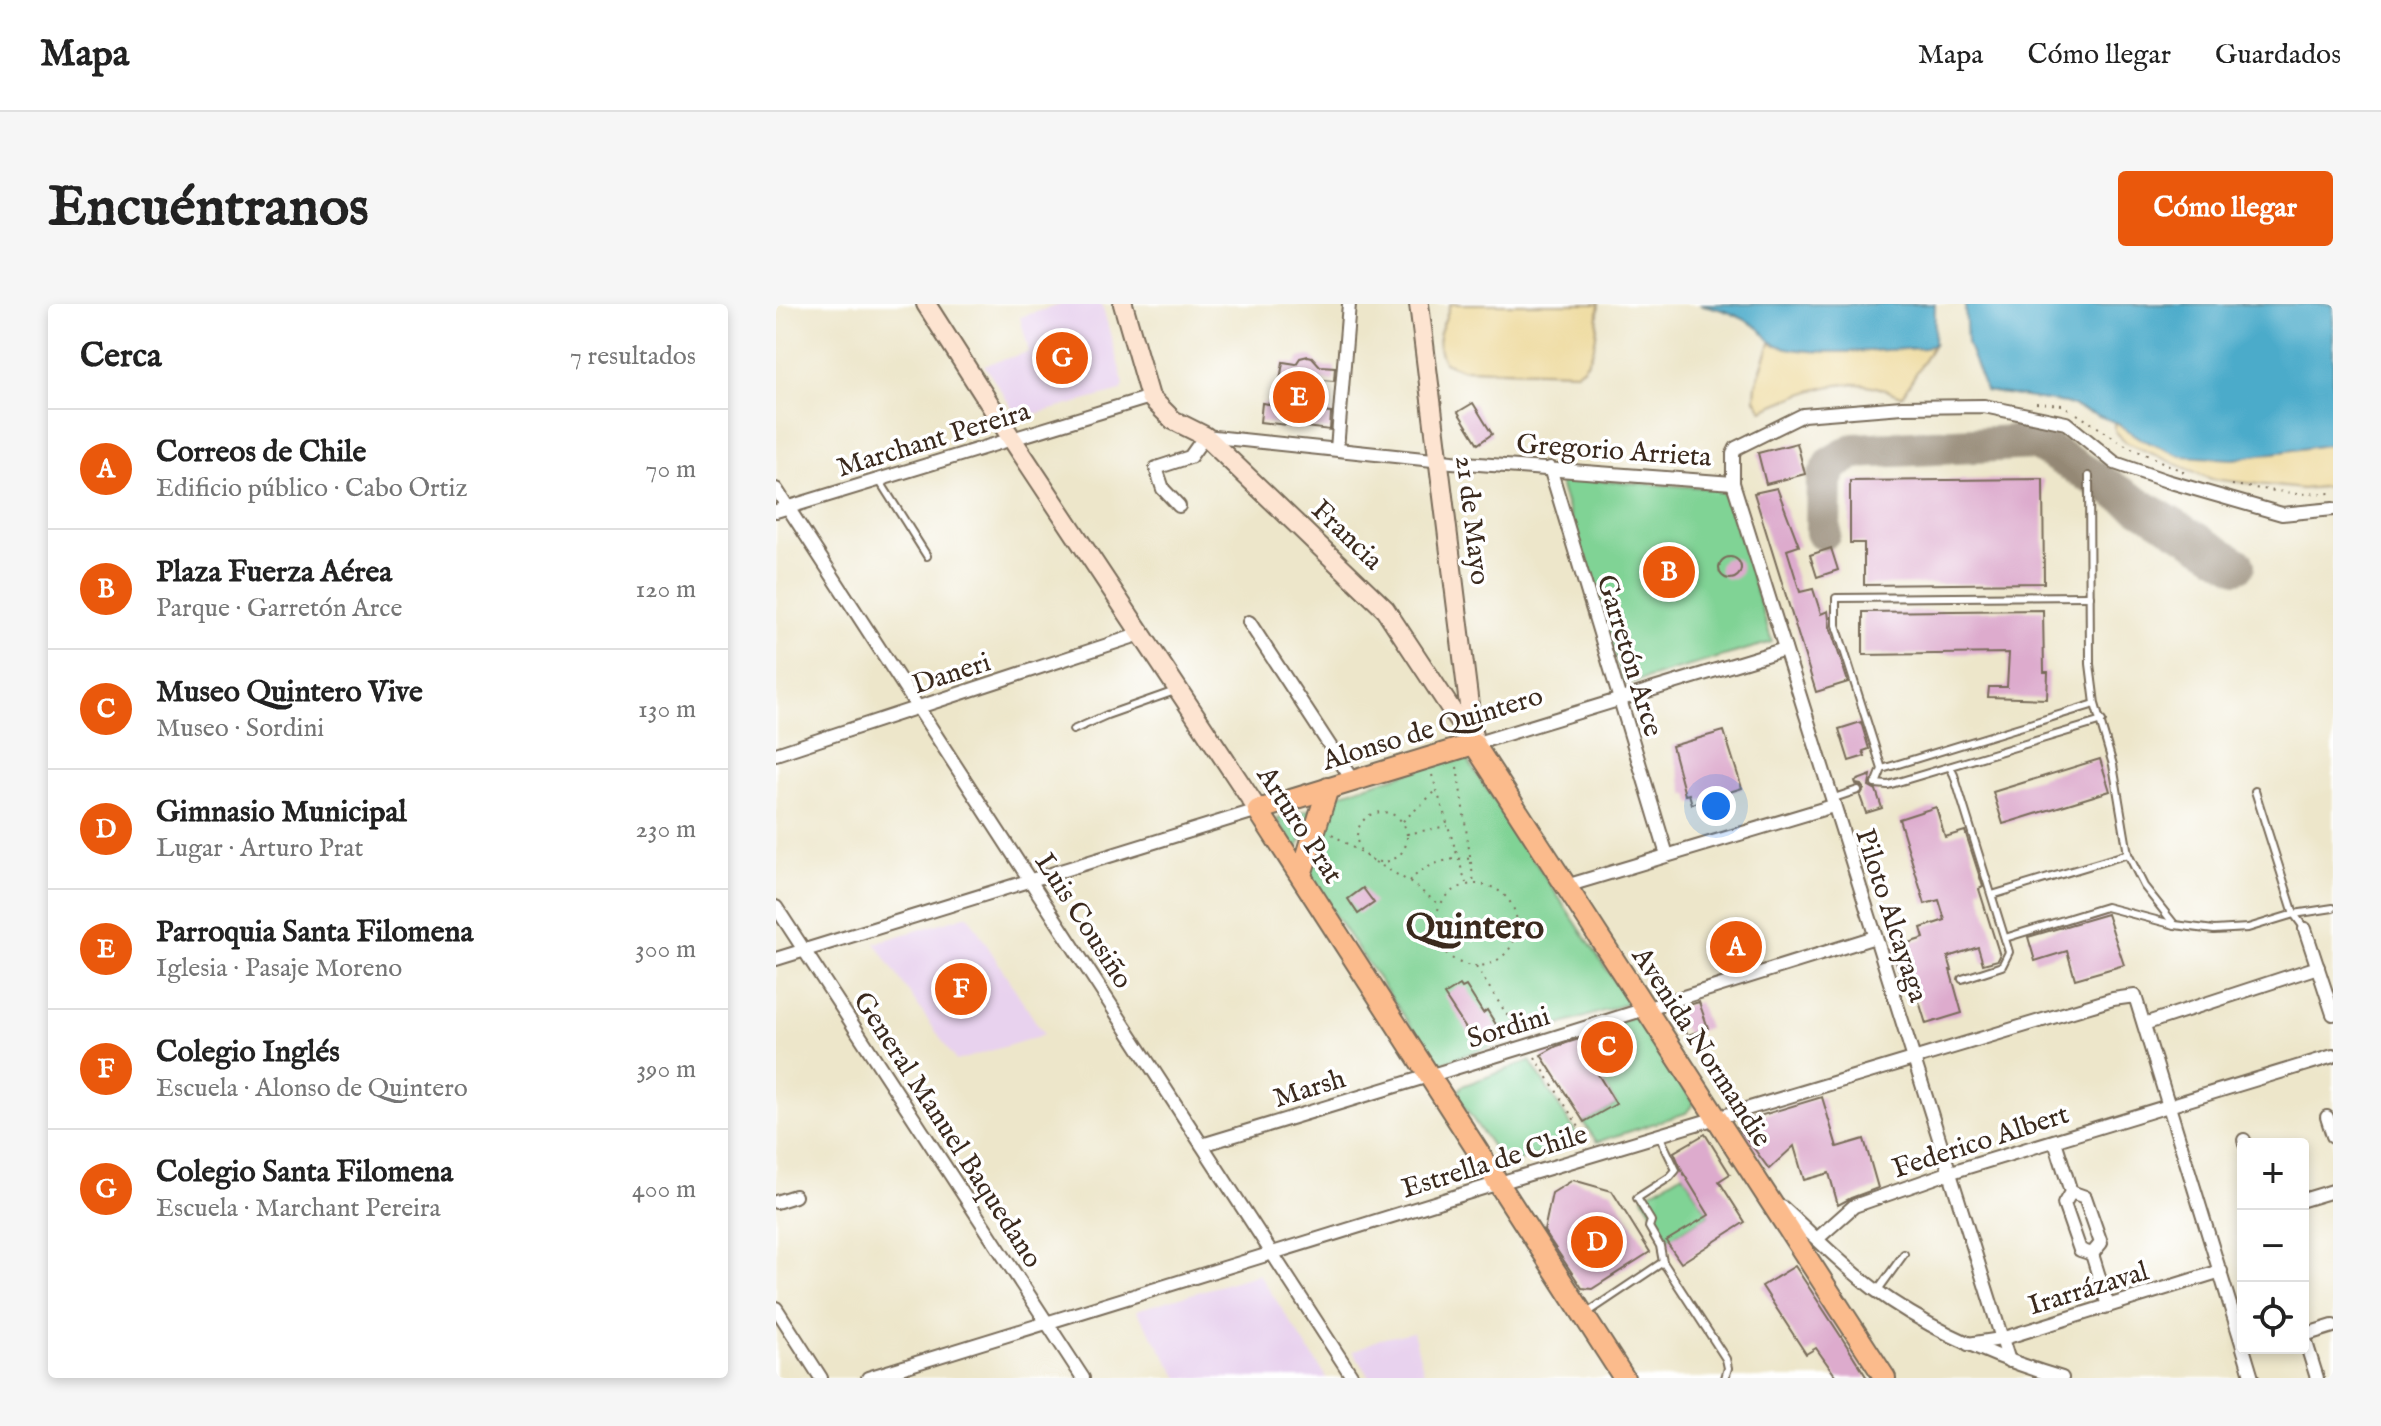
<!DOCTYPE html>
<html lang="es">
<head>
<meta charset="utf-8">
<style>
	:root { --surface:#fff; --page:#f6f6f6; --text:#222; --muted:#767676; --line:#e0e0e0; --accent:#ea580c }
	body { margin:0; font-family:"IM FELL English",serif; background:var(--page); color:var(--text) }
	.controls { position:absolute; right:24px; bottom:24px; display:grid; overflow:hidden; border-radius:8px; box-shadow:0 4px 12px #0003 }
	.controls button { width:72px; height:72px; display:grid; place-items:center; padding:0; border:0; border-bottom:2px solid var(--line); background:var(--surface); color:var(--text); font:40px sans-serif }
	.you { position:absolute; left:940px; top:502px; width:28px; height:28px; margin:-20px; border:6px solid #fff; border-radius:50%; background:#1a73e8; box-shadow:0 0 0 12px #1a73e833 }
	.badge { display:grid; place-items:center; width:52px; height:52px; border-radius:50%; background:var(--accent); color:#fff; font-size:26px; font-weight:700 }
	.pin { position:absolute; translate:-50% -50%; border:4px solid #fff; box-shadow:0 2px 8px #0006 }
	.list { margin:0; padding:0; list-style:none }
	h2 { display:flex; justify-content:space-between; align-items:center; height:104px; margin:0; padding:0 32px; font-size:34px }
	h2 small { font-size:26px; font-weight:400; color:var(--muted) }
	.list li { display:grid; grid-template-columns:52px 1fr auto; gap:24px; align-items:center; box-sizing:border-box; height:120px; padding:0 32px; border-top:2px solid var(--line) }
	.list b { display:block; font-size:30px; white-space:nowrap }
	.list p { margin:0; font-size:26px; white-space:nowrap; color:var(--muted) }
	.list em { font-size:26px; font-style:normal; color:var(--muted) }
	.icon { flex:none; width:44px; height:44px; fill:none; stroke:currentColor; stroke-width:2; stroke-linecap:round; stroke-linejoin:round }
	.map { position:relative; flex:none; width:1557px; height:1074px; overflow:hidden; border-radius:8px }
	header { display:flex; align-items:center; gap:48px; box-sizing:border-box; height:112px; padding:0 40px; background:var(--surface); border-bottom:2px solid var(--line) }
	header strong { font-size:38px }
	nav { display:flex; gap:44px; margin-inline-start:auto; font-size:28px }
	.intro { display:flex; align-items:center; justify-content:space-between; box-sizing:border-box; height:192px; padding:0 48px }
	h1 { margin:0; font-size:56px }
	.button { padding:20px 36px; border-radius:8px; background:var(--accent); color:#fff; font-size:28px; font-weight:700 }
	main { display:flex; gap:48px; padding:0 48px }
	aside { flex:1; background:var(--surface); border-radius:8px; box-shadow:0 4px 12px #0003 }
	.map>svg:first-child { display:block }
</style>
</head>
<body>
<header>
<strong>Mapa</strong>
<nav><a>Mapa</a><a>Cómo llegar</a><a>Guardados</a></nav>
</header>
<div class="intro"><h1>Encuéntranos</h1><a class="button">Cómo llegar</a></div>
<main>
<aside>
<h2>Cerca<small>7 resultados</small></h2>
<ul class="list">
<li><span class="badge">A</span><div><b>Correos de Chile</b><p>Edificio público · Cabo Ortiz</p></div><em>70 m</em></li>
<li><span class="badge">B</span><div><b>Plaza Fuerza Aérea</b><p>Parque · Garretón Arce</p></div><em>120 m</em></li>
<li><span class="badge">C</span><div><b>Museo Quintero Vive</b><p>Museo · Sordini</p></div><em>130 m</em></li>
<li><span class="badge">D</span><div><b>Gimnasio Municipal</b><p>Lugar · Arturo Prat</p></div><em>230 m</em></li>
<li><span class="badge">E</span><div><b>Parroquia Santa Filomena</b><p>Iglesia · Pasaje Moreno</p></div><em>300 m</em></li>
<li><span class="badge">F</span><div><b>Colegio Inglés</b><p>Escuela · Alonso de Quintero</p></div><em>390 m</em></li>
<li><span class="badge">G</span><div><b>Colegio Santa Filomena</b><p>Escuela · Marchant Pereira</p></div><em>400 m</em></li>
</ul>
</aside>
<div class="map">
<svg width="1557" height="1074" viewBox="0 0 1557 1074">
	<rect width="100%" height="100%" fill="#fff"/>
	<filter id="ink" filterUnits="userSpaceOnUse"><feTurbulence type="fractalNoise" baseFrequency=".0125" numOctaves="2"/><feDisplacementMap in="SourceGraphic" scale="16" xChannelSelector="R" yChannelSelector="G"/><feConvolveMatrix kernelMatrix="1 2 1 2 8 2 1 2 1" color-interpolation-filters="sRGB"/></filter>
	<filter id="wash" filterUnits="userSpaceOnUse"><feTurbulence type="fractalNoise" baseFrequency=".006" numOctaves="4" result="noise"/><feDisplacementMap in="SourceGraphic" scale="32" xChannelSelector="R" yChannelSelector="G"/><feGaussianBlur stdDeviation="1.8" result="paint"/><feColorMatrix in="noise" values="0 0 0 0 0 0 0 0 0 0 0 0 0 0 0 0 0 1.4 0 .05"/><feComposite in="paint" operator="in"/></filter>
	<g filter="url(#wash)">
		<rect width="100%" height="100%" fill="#ede6ca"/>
		<g fill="#e8d2ee">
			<polygon points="286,0 326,0 348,81 345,87 248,113 240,110 208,61 253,48 244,13"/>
			<polygon points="192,611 268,731 180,757 99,639"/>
			<polygon points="483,970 551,1074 403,1074 360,1006"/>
			<polygon points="637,1028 648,1068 623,1074 594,1074 577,1047 604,1035"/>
		</g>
		<g fill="#80d395" stroke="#5e7e5a" stroke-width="2">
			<polygon points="782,174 934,184 946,188 952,197 996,338 848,381"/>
			<polygon points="688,451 853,699 661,760 531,571 554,493"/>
			<polygon points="536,505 521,546 501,515"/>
			<polygon points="862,711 918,799 910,809 821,838 807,818 840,800 820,767 843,753 830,732 809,745 802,732"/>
			<polygon points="754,757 801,830 796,841 729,861 680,791 686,782"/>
			<polygon points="907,869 933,911 893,935 867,893"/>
		</g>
		<g fill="#eeda9e" stroke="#94825e" stroke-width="2">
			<path d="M674 0H823C820 23 823 55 801 68L685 65 668 58C655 31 668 26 674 0Z"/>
			<path d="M994 39C1040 54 1100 46 1148 44L1158 40 1126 92C1116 89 1106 84 1096 82 1059 74 1019 92 986 106L979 95 980 80Z"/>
			<polygon points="1339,118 1365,135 1457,155 1557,140 1557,182 1526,185 1435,175 1351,139 1339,127"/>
		</g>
		<g fill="#4babca" stroke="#436a74" stroke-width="2">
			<path d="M923 0H1159L1158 40 1149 44C1112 45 1030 54 999 40 991 37 989 28 981 23 965 12 943 4 923 0Z"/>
			<polygon points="1189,0 1557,0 1557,140 1457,155 1405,152 1365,135 1339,118 1289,99 1210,87 1191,39"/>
		</g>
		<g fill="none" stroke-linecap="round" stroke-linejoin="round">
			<polyline stroke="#948874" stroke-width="36" points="1047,228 1048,175 1057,159 1078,147 1259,138 1461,261"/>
		</g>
		<g id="blocks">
			<g fill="#ddabcd">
				<polygon points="532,52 536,53 544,62 559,63 558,77 546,76 543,108 555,109 554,126 484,118 486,99 500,101 507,58 520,60 524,54"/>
				<polygon points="697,99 716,130 702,140 682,108"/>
				<polygon points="1021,139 1029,170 990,180 982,149"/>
				<polygon points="1267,175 1268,279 1088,281 1088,239 1074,239 1074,177"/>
				<polygon points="1001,184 1023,242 1011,246 1024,288 1037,285 1045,310 1052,307 1054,323 1072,378 1040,388 978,189"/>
				<polygon points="1055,244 1062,266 1041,273 1034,251"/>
				<circle cx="954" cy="264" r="11"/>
				<polygon points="1267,306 1268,368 1272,368 1271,395 1212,393 1213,383 1231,383 1233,349 1087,351 1087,308"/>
				<polygon points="1085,418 1093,445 1087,447 1089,452 1073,457 1063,425"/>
				<polygon points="948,427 966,484 916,500 913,490 909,491 896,442"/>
				<polygon points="1324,455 1334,487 1227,520 1217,488"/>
				<polygon points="1095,471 1093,482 1100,486 1106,504 1090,509 1084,492 1088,485 1085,481 1080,480 1079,477"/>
				<polygon points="1160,503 1169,533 1189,527 1207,583 1203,585 1224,652 1222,656 1207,660 1202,643 1172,653 1176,666 1174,666 1186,709 1150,720 1135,671 1125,674 1116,644 1148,634 1145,624 1169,616 1163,596 1149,600 1123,515"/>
				<polygon points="587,584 598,599 582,610 572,595"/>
				<polygon points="1331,610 1348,661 1299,675 1291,647 1259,657 1252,633"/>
				<polygon points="684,681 686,684 690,682 707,709 711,706 724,727 711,736 706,728 696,734 668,691"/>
				<polygon points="923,698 932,724 912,731 899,712 903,704"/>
				<polygon points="830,732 843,753 820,767 840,800 808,818 765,751 781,742 803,735 809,745"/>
				<polygon points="1046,793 1061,843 1088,835 1102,884 1075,894 1062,901 1053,869 1028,876 1018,842 993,865 966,828 970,816"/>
				<polygon points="929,830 954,870 943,877 969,918 905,959 890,937 933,911 906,867 898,848"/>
				<polygon points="797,876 836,887 874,948 816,985 806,984 768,927 776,889"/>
				<polygon points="1019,962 1066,1034 1091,1074 1061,1074 1040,1044 1030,1050 986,982"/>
			</g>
		</g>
	</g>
	<g filter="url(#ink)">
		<use href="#blocks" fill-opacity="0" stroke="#796c5a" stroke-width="2"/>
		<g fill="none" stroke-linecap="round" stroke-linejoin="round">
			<g stroke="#796c5a" stroke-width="10">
				<g id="lane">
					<polyline points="1313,172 1314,360 1319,400 1337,461 1352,550 1368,582 1399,621"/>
					<polyline points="103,176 151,252"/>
					<polyline points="297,426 331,411 399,387"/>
					<polyline points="1174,463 1178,471 1233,648 1226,662 1186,675"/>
					<polyline points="1106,465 1060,321 1060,294 1314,292"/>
					<polyline points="1099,480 1112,481 1326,417"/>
					<polyline points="1100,480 1106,465 1319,400"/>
					<polyline points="1479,487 1518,610 1529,625"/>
					<polyline points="1055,495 1082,486"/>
					<polyline points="1216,591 1352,550"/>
					<polyline points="1229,634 1330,603 1399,621 1438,626 1472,624 1518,610 1557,604"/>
					<polyline points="883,831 900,866 894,873 861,894 875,917 873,923 884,942 887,958"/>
					<polyline points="1102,986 1128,950"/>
					<polyline points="811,1009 887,958 950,1055 952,1064 949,1074"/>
				</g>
			</g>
			<g stroke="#796c5a" stroke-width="16">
				<g id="street">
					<polyline points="561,145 573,0"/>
					<polyline points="774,164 891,551"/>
					<polyline points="0,185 577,1074"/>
					<polyline points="403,202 387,185 380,164 414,153 429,132 676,158 957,179"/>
					<polyline points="0,207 374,93"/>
					<polyline points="473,318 577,477"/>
					<polyline points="698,440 1009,345"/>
					<polyline points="0,450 365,330"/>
					<polyline points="790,582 1057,502"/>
					<polyline points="0,603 307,1074"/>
					<polyline points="1529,625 1557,710"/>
					<polyline points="0,655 482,506"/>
					<polyline points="1368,720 1542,663"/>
					<polyline points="1551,813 1557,832"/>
					<polyline points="1468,836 1469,840"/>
					<polyline points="1279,837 1295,888 1288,900 1304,946 1316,950"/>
					<polyline points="426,841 751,742 1099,633"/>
					<polyline points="1295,888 1309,893 1325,939 1316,950"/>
					<polyline points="1527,896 1557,887"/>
					<polyline points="0,898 19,892"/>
					<path d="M1006 903C1036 930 1065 960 1098 985 1155 1027 1219 1054 1286 1074"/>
					<polyline points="1041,935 1078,902 1172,869 1557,752"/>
					<polyline points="1316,950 1332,1002"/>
					<polyline points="0,1004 45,1074"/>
					<polyline points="1527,1029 1541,1074"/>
					<polyline points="1528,1031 1557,1022"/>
					<polyline points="1192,1040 1225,1035 1445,967"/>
					<polyline points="1467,1044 1476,1074"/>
					<polyline points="1233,1057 957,179 957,150 960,144 1027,111 1126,103 1208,102 1290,119 1339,159 1391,177 1506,210 1557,205"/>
					<polyline points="92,1074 710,883 1337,695 1359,692 1467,1043"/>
				</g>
			</g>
			<g stroke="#796c5a" stroke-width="22">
				<g id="secondary">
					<polyline points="150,0 236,135 482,506"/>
					<polyline points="347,0 374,93 397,116 429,132 609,305 698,440"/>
					<polyline points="643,0 697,433"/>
				</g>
			</g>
			<g stroke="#796c5a" stroke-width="24">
				<g id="primary">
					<polyline points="525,571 552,484"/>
					<polyline points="848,1074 482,506 698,440 1109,1074"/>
				</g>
			</g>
			<g stroke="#796c5a" stroke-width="2" stroke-dasharray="2 6" stroke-linecap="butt">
				<polyline points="1260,99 1287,101 1296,107"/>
				<polyline points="1301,110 1351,142 1408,168"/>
				<polyline points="1456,181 1522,190 1557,189"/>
				<polyline points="681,463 698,579"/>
				<polyline points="656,471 690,579"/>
				<circle cx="606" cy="533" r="25"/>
				<polyline points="627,517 661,486"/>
				<polyline points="556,530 591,553"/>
				<polyline points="631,530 671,522"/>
				<polyline points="599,558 632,577 664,601"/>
				<path d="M633 577C651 560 671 553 695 555"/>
				<circle cx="700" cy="621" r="41"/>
				<polyline points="700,663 744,731"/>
				<polyline points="759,753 813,839"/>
			</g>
			<use href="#lane" stroke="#fff" stroke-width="6"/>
			<use href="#street" stroke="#fff" stroke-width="12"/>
			<use href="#secondary" stroke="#fde4d1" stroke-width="18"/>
			<use href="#primary" stroke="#fbbb8c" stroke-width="20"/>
		</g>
	</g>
	<g text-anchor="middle" stroke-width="7" stroke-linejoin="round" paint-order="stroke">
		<g font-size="28" fill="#3b2a1e" stroke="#fff">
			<text transform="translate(157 134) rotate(-17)" y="10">Marchant Pereira</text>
			<text transform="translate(838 145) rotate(4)" y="10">Gregorio Arrieta</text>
			<text transform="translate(698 216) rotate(83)" y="10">21 de Mayo</text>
			<text transform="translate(572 230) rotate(44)" y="10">Francia</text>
			<text transform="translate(855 351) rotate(73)" y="10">Garretón Arce</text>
			<text transform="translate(175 368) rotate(-18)" y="10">Daneri</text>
			<text transform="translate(656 423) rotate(-17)" y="10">Alonso de Quintero</text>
			<text transform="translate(525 520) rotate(57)" y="10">Arturo Prat</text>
			<text transform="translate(1117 611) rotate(72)" y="10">Piloto Alcayaga</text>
			<text transform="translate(309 616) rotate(57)" y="10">Luis Cousiño</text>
			<text transform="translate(732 722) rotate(-17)" y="10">Sordini</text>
			<text transform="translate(927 742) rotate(57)" y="10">Avenida Normandie</text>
			<text transform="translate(533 783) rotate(-17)" y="10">Marsh</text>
			<text transform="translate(173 825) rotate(57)" y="10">General Manuel Baquedano</text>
			<text transform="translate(1204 836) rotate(-18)" y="10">Federico Albert</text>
			<text transform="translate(718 856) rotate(-17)" y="10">Estrella de Chile</text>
			<text transform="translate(1312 983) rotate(-17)" y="10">Irarrázaval</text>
		</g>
		<g font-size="36" font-weight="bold" fill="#3b2a1e" stroke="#fff">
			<text x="699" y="634">Quintero</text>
		</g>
	</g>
</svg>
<div class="controls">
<button>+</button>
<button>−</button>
<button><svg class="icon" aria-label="locate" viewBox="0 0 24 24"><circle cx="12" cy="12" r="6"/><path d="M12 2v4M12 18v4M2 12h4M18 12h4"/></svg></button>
</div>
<div class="you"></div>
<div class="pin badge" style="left:960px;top:643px">A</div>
<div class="pin badge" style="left:893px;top:268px">B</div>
<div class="pin badge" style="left:831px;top:743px">C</div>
<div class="pin badge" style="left:821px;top:938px">D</div>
<div class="pin badge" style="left:523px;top:93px">E</div>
<div class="pin badge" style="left:185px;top:685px">F</div>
<div class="pin badge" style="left:286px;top:54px">G</div>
</div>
</main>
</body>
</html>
